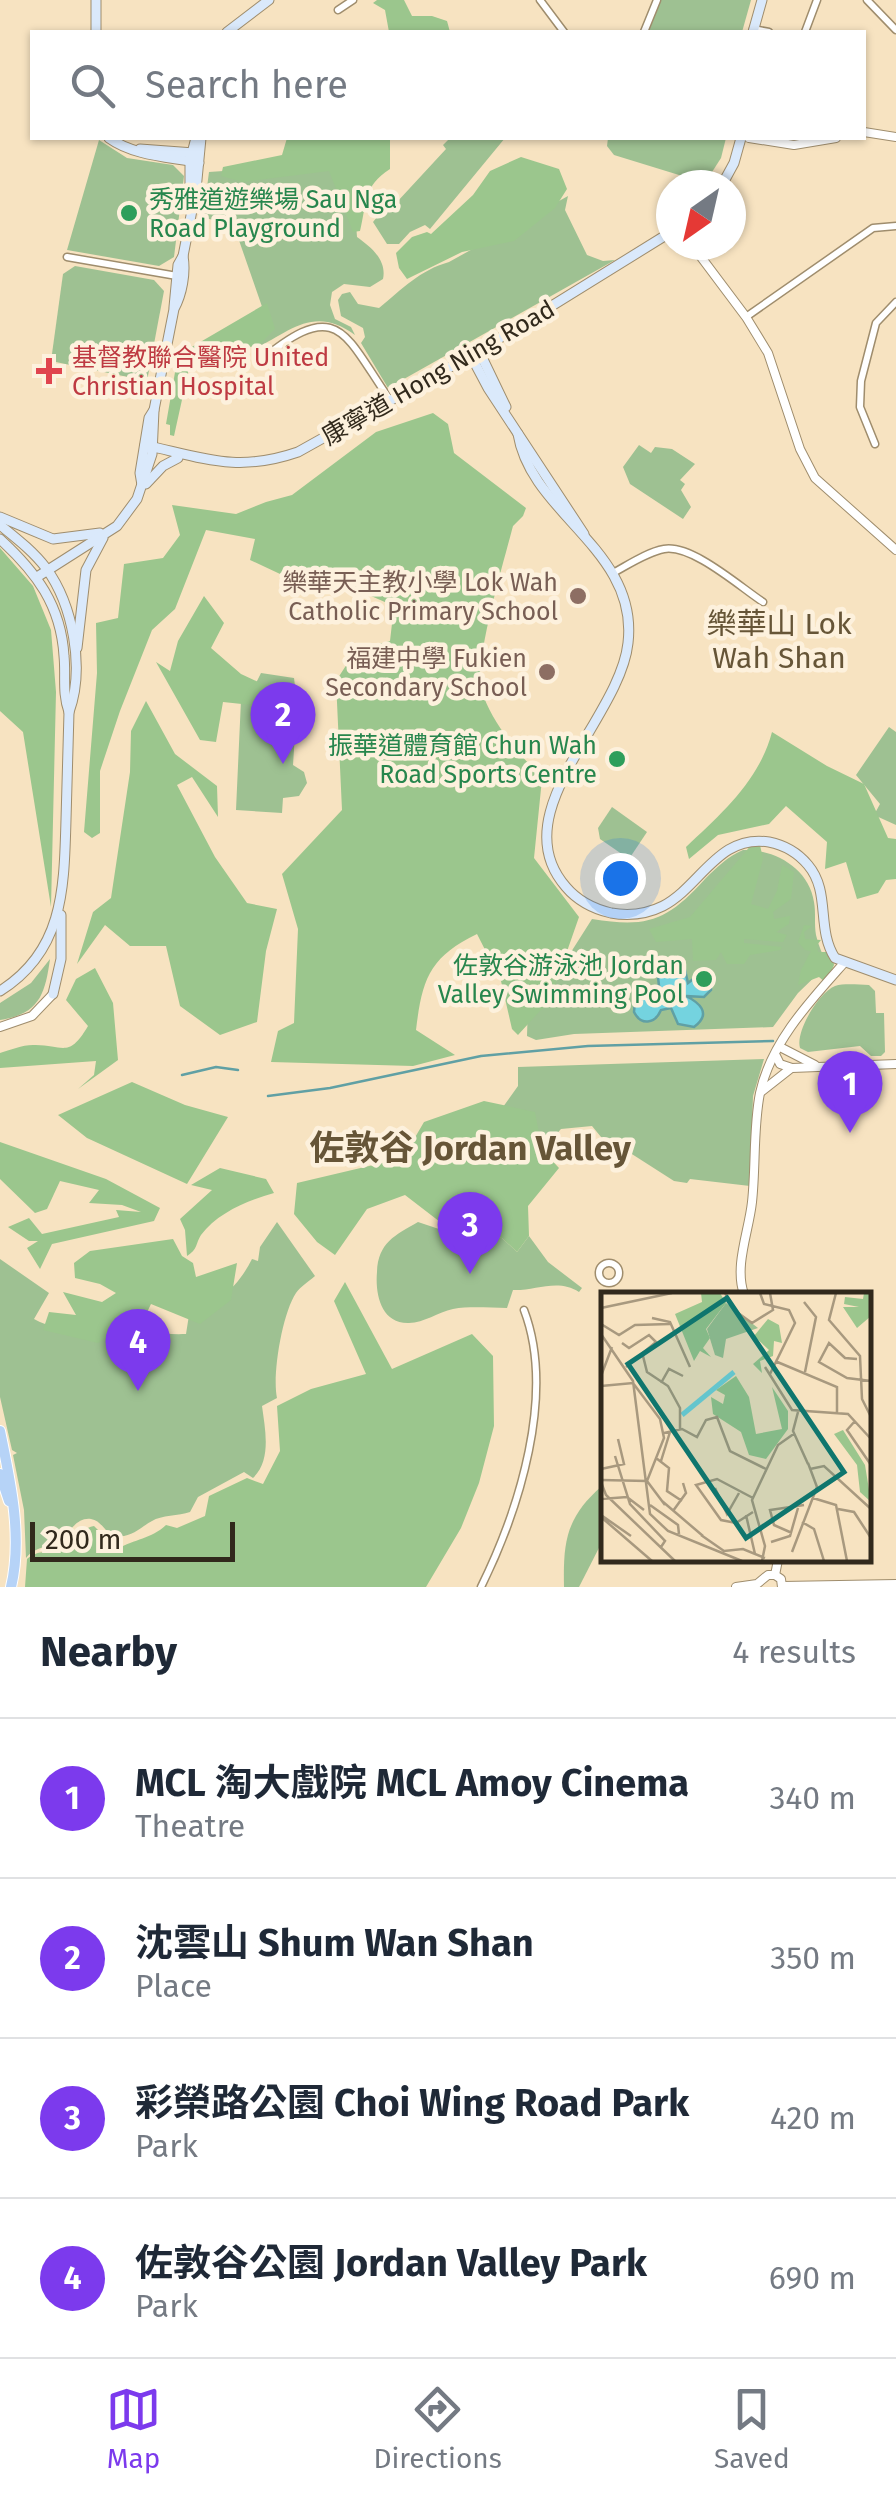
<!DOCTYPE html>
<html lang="en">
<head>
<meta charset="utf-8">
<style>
	:root { --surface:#fff; --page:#f2f2f3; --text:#1f2937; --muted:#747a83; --line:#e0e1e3; --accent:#7c3aed }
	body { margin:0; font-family:"Fira Sans","Noto Sans TC",sans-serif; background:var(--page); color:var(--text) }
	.compass { position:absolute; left:656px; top:170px; width:90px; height:90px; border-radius:50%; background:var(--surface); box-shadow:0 2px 8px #0004; rotate:214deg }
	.scale { position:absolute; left:30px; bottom:25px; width:205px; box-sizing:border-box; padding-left:10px; border:5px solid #31291c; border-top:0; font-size:28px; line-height:35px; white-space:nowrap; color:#31291c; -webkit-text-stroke:8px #fdf1dd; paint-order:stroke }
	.you { position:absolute; left:620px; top:878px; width:35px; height:35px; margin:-25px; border:8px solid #fff; border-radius:50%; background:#1a73e8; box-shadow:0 0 0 15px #1a73e833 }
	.badge { display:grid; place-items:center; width:65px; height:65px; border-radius:50%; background:var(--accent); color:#fff; font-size:32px; font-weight:700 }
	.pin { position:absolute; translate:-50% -82px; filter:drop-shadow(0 2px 5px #0008) }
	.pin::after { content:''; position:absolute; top:52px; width:35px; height:30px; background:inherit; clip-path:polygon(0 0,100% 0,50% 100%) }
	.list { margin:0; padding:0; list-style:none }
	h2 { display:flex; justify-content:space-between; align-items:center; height:130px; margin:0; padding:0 40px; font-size:42px }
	h2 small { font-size:32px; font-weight:400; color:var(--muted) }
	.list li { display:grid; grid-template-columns:65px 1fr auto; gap:30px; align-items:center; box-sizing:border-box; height:160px; padding:0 40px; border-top:2px solid var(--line) }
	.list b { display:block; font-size:38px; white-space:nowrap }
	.list p { margin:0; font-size:32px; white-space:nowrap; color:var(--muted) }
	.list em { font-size:32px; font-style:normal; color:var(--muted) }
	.icon { flex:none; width:55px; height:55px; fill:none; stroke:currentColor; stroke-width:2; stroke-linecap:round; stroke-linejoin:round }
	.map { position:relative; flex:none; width:896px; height:1587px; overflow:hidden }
	.search { position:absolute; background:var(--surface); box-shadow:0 2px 8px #0004; left:30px; right:30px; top:30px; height:110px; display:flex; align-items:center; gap:25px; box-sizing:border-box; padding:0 35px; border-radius:0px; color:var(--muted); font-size:38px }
	.sheet { height:770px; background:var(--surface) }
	nav { display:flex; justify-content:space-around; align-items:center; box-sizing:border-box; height:140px; border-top:2px solid var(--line); background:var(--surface); font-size:28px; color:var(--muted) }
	nav a { display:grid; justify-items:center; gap:5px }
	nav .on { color:var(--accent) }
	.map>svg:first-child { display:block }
</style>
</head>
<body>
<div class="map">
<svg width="896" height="1587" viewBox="0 0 896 1587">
	<rect width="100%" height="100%" fill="#f7e3c1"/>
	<g fill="#9ec192">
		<polygon points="661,0 751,0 742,32 648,32"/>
		<polygon points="450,138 505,138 430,229 425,225 410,232 399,244 387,244 373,222 390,201 397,202 446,149 443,145"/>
		<polygon points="608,138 726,138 721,158 705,183 614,155 607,146"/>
		<polygon points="99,140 127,158 173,165 184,176 174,257 159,266 67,250"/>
		<path d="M337 163 354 197 357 237C371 247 387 260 383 279L370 287 344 284 332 292 330 305 335 319 351 327 355 335C314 305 291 331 253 350L268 324 233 223 203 218 209 172Z"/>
		<path d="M568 196 565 210 587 255 603 261 615 260 388 388 361 343 365 337 363 328 341 316 338 300 342 294 350 292 358 304 379 308C402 289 420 270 449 262Z"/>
		<polygon points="75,266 154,280 164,291 147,381 51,361 63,274"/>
		<polygon points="639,445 651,453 655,447 672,449 695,464 680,480 685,484 681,490 691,507 683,519 630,484 623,467"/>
		<polygon points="261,673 294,678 297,702 293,765 304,772 307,783 299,796 283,798 282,813 236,810 241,700 253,689"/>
		<polygon points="889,727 896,732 896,825 874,815 880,804 856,775"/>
		<polygon points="612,807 647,832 629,859 600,839 598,828"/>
		<path d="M743 850C774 849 809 868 814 902 816 913 814 924 816 935 818 945 823 955 827 965L798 993 773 1027 574 1034 536 1040 527 1036 528 1005 552 982 592 919C648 928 667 921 705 879 717 867 727 857 743 850Z"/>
		<path d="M50 959C45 995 39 1014 0 1020V1003L31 983Z"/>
		<path d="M869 985 875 991 876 1013H884L885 1052 881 1056H871L860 1046 808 1052 800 1048C795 1032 819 992 835 986 845 983 859 985 869 985Z"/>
		<polygon points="764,1059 753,1096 750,1186 690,1179 687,1183 674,1181 624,1149 615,1154 592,1126 561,1129 550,1141 475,1146 518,1086 518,1067"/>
		<path d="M277 1222 315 1276C308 1282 301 1286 296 1293 282 1314 272 1376 277 1398L262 1406C265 1429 272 1460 253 1478L244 1472 198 1497 190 1512C179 1516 161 1515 152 1521 141 1527 131 1538 117 1536 105 1535 103 1521 91 1519 76 1517 70 1533 59 1540 47 1549 37 1545 26 1558L24 1510 13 1455 17 1453 12 1450 0 1397V1259L49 1293 34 1319C57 1333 94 1326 122 1329 144 1331 163 1335 186 1334L189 1315C220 1298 235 1292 252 1259L258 1261 260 1247Z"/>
		<path d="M418 1222 457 1235 502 1238 517 1252 529 1236 548 1262 582 1288 579 1292C558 1278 535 1291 513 1290L507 1308C490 1308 470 1306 453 1309 438 1312 424 1323 409 1323 381 1324 375 1294 377 1272 378 1243 395 1235 418 1222Z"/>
		<path d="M602 1486 603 1540 579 1587H564C563 1542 566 1517 602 1486Z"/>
	</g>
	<g fill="#9bc68d">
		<polygon points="377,0 404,0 412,16 432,16 447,21 450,32 389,32 385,10 373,3"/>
		<path d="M287 138H390V169C363 186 367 203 360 231L353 232 329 171 243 182 221 176 223 167 282 155Z"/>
		<polygon points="521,157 559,169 567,189 555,208 514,241 462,252 407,279 399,268 396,253 412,237 427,232 431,234 473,195 490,171"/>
		<polygon points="267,303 275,329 257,347 230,346 189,368 174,436 170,435 170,425 166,424 178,355"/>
		<path d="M433 413 448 424 454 453 526 508 523 516 513 526C505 557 474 662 481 688 491 724 519 752 542 779L534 858 579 917 550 1000 518 1035 512 1029 501 981 477 934C429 957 422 980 416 1030L455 1055 413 1066 271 1062 278 1031 294 1023 298 929 282 874 342 810 336 681 356 650 390 641 394 606 339 582 295 581 250 560 255 539 206 530 175 609 152 630 120 711 100 771V833L92 838 84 832 97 673 96 623 118 618 124 564 163 558 180 535 172 505 236 514 266 502 292 495 376 432Z"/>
		<polygon points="0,548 33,586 51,630 56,692 51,907 23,732 0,711"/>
		<polygon points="204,596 224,623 211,648 241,674 280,692 280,708 223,702 216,742 200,740 156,662 170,671 178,641"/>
		<polygon points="146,701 175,754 217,786 218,817 192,777 177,785 215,857 247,903 277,909 266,951 257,1022 220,1035 180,1006 166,946 130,946 105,925 77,964 93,912 111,898 130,772 131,731"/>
		<path d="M772 732 827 766 864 784 888 838 896 839V879L886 880 878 893 857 899 846 862 825 869 827 842 786 806 769 824 718 835 689 859 686 847C722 813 759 781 772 732Z"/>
		<polygon points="752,844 760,845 763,859 751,904 768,909 777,891 782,865 794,872 791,899 773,912 774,919 790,916 789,924 776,932 787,935 783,942 744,939 744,943 782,947 780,950 750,955 744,964 727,964 721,952 716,960 693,961 692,939 656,942 649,929 690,917"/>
		<polygon points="804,925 812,926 804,932 805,939 821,940 817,945 818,952 832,952 834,965 826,983 819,977 798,985 801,970 811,951 805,950 798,942"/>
		<path d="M95 968 113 1003 118 1060 78 1089 94 1075 96 1061 0 1068V1053C10 1050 22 1045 33 1045 63 1044 68 1060 88 1026L66 1000 76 979Z"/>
		<polygon points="132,1082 185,1105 228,1117 187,1184 87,1138 58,1115"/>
		<polygon points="484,1101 535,1112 542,1150 559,1168 528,1206 529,1236 517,1252 502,1238 457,1235 405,1195 367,1209 335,1255 317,1242 294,1214 297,1183 403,1158 424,1122"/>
		<polygon points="0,1142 106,1179 160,1208 154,1221 52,1244 40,1269 27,1248 38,1241 29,1241 8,1227 29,1218 42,1234 119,1217 116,1210 141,1212 122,1205 89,1203 99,1190 60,1181 47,1209 35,1213 0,1179"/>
		<path d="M220 1168 266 1179 274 1193C248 1200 217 1213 201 1235 195 1245 198 1249 187 1256L185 1230 180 1219 212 1190 191 1185Z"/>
		<polygon points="173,1239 182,1256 193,1263 196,1277 237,1263 231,1300 200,1324 151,1304 140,1327 110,1336 98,1343 43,1330 49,1312 76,1315 63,1292 102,1302 116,1293 100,1284 75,1278 74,1263 90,1251"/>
		<path d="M345 1282 392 1369 472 1334 493 1356 494 1426 479 1483 461 1528 426 1587H25L27 1559C39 1549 46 1554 59 1549 72 1543 76 1530 94 1526L117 1549C135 1539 151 1539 166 1525L177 1528 205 1516 209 1496 247 1478 263 1484 280 1451 277 1406 311 1389 366 1374 334 1301Z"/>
	</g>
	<path fill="#74d3df" stroke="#60a0a4" stroke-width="2.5" d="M668 965H677L685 970 688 983 697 976C706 975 711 981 711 990L704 997 686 996C698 1002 713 1013 694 1027L678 1024 671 1008 661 1010C655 1024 641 1026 634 1012L635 1001 642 995H651L660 1003 666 1001 668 996 659 986 658 977Z"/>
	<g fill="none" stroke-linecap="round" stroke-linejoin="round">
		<g stroke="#60a0a4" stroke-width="2.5">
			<polyline points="182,1075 216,1067 238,1070"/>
			<polyline points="268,1096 330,1088 481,1056 588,1046 773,1041"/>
		</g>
		<g stroke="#9f8d6d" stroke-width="9">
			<g id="minor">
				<polyline points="540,0 564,32"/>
				<polyline points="867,0 896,30"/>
				<polyline points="338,10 353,0"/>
				<polyline points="753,29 769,32"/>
				<polyline points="644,32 657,0"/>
				<polyline points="805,32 817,0"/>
				<polyline points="67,257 177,276"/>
				<polyline points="746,317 873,228 896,226"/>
				<path d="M260 361C339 295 344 334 390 400"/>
				<polyline points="875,444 860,407 861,381 876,323 896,302"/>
				<path d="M613 573C628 565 647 552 664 549 692 544 740 587 763 602"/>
				<circle cx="609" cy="1273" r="10"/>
				<path d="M481 1587C519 1510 556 1394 524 1310"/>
			</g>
		</g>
		<g stroke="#9f8d6d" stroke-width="10">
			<g id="tertiary">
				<polyline points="864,132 896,137"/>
				<polyline points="749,138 794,145 836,138"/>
				<polyline points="692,245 746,317 768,353 800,449 815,478 896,550"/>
				<polyline points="0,1027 32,1016 53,994"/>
				<polyline points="780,1047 815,1065"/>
				<polyline points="776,1056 780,1064 792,1068 896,1064"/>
				<polyline points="762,1091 790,1069"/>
				<path d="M744 1294C734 1266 749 1231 752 1202 756 1166 753 1128 760 1093 771 1042 811 1000 844 963"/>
				<polyline points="778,1560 775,1575 781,1579 782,1587"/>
				<polyline points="783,1586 896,1584"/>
				<polyline points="736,1587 757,1584 768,1575 775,1575"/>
			</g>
		</g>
		<g stroke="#9f8d6d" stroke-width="11">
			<g id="secondary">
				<polyline points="96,0 96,32"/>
				<polyline points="227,32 269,0"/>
				<polyline points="753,32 762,0"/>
				<path d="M109 138C134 156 170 157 199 163"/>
				<polyline points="140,149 194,153"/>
				<polyline points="722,185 734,163 741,138"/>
				<polyline points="190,209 190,161 196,138"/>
				<polyline points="174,307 178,265 183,256 196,190 201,138"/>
				<polyline points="479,351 506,407"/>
				<polyline points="471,356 488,388 584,534"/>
				<path d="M518 434C531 514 639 550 628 643 620 719 501 813 566 887 577 900 594 909 611 913 628 916 647 914 663 906 701 886 718 834 769 842 784 845 798 853 808 865 831 892 816 929 835 958L896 980"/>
				<path d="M145 445C204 458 237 473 298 452L479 351 671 232"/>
				<polyline points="146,484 163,466 178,458"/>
				<polyline points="142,485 140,473 149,418 154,410"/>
				<polyline points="0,517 53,539 100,533"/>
				<path d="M0 525C16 538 33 551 46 568 73 605 85 668 69 712 68 748 67 784 66 820 64 888 64 951 0 991"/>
				<path d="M0 539C36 572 61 605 64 656 66 675 62 693 69 712"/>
				<path d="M37 577 117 526 137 499 152 454 154 410 174 309C182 294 186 273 183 256"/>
				<polyline points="77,648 86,570 103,538"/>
				<polyline points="53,994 61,959 61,915"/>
			</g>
		</g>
		<g stroke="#fff" stroke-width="12">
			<g id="primary">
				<path d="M0 1431C10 1480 23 1537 11 1587"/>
				<polyline points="0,1474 9,1501"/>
			</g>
		</g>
		<use href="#minor" stroke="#fff" stroke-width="6"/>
		<use href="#tertiary" stroke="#fff" stroke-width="8"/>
		<use href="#secondary" stroke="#dae9fb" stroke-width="9"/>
		<use href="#primary" stroke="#b6d3f7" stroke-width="10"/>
	</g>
	<g fill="#2e9e5b" stroke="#fdf1dd" stroke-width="4">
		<circle cx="129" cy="213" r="10"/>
		<circle cx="617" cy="759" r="10"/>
		<circle cx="704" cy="979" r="10"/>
	</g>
	<path fill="#e0444e" stroke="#fdf1dd" stroke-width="4" d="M44 356h10v10h10v10h-10v10h-10v-10h-10v-10h10z"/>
	<g fill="#8d6e63" stroke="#fdf1dd" stroke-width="4">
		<circle cx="578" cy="596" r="10"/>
		<circle cx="547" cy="672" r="10"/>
	</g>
	<g text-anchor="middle" stroke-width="9" stroke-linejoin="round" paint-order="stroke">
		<g font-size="25" fill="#27864d" stroke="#fdf1dd" text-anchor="end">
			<text x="149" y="208" text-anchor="start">秀雅道遊樂場 Sau Nga<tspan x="149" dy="29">Road Playground</tspan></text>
			<text x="597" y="754">振華道體育館 Chun Wah<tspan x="597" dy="29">Road Sports Centre</tspan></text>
			<text x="684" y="974">佐敦谷游泳池 Jordan<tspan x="684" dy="29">Valley Swimming Pool</tspan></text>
		</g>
		<g font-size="25" fill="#be3a42" stroke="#fdf1dd" text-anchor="start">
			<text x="72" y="366">基督教聯合醫院 United<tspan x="72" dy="29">Christian Hospital</tspan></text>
		</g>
		<g font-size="25" fill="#31291c" stroke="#fdf1dd">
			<text transform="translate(438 372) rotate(-30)" y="9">康寧道 Hong Ning Road</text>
		</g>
		<g font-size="25" fill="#785e54" stroke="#fdf1dd" text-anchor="end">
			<text x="558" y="591">樂華天主教小學 Lok Wah<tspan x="558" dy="29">Catholic Primary School</tspan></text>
			<text x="527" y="667">福建中學 Fukien<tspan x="527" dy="29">Secondary School</tspan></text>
		</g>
		<g font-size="30" fill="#665537" stroke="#fdf1dd">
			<text x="779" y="634">樂華山 Lok<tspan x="779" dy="34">Wah Shan</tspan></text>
		</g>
		<g font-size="35" font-weight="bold" fill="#665537" stroke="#fdf1dd">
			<text x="470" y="1160">佐敦谷 Jordan Valley</text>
		</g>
	</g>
	<g transform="translate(601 1292)">
		<rect width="270" height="270" fill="#f7e3c1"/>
		<path d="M125 11 157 36 125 47 122 66 114 63 106 37Z" fill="#9ec192"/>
		<path d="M100 1H119L125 11 105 37 109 46 102 56 110 65 99 59 93 69 74 22 101 10ZM263 1H270V24L256 36 242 15H258L243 12 244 5 262 7ZM167 27 178 33 181 51 173 49 172 64 159 69 161 81 152 72 168 58 153 44ZM135 84 148 105 155 142 181 137 171 95 187 119V137L165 167 148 163 140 140 112 122 110 105 122 112 124 103 115 98ZM242 138 264 173 270 210 259 200 256 173 233 142Z" fill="#9bc68d"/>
		<path fill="none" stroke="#74d3df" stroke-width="5" d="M81 123 133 80"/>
		<path fill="none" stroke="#a8997f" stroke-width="2.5" d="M124 1 133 18 151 31 172 18 169 1M159 1 163 12 188 18 194 31 169 82M235 1 228 28 259 64 261 107 270 125M203 10 215 25 204 80M0 16 71 1M51 26 69 30 89 75M0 32 18 43 34 33 69 32M0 42 32 89 49 222 67 239 141 269M21 51 28 56 48 43 55 50 25 75M42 64 46 80 67 94 79 116V137M256 67 244 66 228 51 218 70 246 86 270 89M174 69 236 95V121M164 75 191 118 247 122 270 147M0 84 11 55M60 91 68 77 82 84M0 94 32 91 59 127 63 146 46 189 64 213M197 120 192 139 207 172M254 129 246 138 270 173M63 141 81 137 96 145 105 128 116 125 129 159 165 177M14 164 29 212 64 249 60 255M55 166 68 176 66 199 81 209M60 169 69 140M0 177 23 172 17 147M209 177 223 174 270 217M0 188 46 189M0 190 5 203 74 269M114 196 126 222 138 201M212 206 235 213 246 269M0 207 26 205 43 218M61 209 102 244M49 213 77 233 78 242M237 217 253 220 270 246M72 219 85 201 82 191M152 220 135 231 120 228 95 193 116 187 152 206M0 223 30 244M145 223 154 262M0 225 51 269M201 230 213 237 223 269M191 241 173 233 169 218 203 213M100 243 123 259 142 257 164 266M170 250 189 244 197 216M191 260 216 195 207 171M161 269 164 254 151 208 177 153 194 141"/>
		<path fill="#0f766e" fill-opacity="0.15" stroke="#0f766e" stroke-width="5" d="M126 6 243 180 145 246 27 72Z"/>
		<rect width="270" height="270" fill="none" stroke="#31291c" stroke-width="5"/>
	</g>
</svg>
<svg class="compass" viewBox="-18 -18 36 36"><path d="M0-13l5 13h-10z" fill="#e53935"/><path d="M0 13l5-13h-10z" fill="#747a83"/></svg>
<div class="scale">200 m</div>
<div class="you"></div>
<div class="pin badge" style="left:850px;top:1133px">1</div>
<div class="pin badge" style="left:283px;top:764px">2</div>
<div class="pin badge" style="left:470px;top:1274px">3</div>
<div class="pin badge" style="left:138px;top:1391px">4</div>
<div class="search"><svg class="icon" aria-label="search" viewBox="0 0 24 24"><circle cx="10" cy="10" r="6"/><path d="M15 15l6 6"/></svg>Search here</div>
</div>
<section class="sheet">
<h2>Nearby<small>4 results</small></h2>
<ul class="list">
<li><span class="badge">1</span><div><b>MCL 淘大戲院 MCL Amoy Cinema</b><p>Theatre</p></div><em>340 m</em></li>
<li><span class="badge">2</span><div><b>沈雲山 Shum Wan Shan</b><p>Place</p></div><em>350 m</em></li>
<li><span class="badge">3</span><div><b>彩榮路公園 Choi Wing Road Park</b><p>Park</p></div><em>420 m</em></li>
<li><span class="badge">4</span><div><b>佐敦谷公園 Jordan Valley Park</b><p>Park</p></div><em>690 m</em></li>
</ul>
</section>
<nav>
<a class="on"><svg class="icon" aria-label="map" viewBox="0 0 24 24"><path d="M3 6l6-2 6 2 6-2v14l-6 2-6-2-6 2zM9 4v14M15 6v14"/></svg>Map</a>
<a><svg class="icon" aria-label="directions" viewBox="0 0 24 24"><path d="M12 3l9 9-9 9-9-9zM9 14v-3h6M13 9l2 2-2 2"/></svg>Directions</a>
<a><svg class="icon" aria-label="saved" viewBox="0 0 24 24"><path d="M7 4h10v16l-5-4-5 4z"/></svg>Saved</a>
</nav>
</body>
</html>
